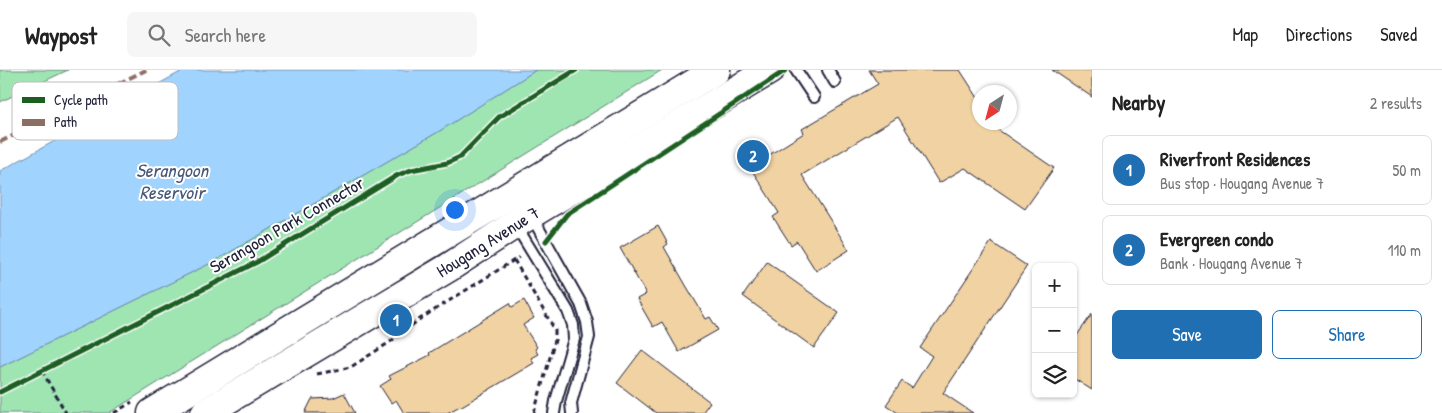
<!DOCTYPE html>
<html lang="en">
<head>
<meta charset="utf-8">
<style>
	:root { --surface:#fff; --page:#f6f6f6; --text:#222; --muted:#767676; --line:#e0e0e0; --accent:#1f6fb2 }
	body { margin:0; font-family:"Patrick Hand",sans-serif; background:var(--page); color:var(--text) }
	.controls { position:absolute; right:15px; bottom:15px; display:grid; overflow:hidden; border-radius:8px; box-shadow:0 1px 4px #0004 }
	.controls button { width:45px; height:45px; display:grid; place-items:center; padding:0; border:0; border-bottom:1px solid var(--line); background:var(--surface); color:var(--text); font:25px sans-serif }
	.compass { position:absolute; left:972px; top:15px; width:45px; height:45px; border-radius:50%; background:var(--surface); box-shadow:0 1px 4px #0004; rotate:216deg }
	.you { position:absolute; left:454px; top:139px; width:18px; height:18px; margin:-12px; border:4px solid #fff; border-radius:50%; background:#1a73e8; box-shadow:0 0 0 8px #1a73e833 }
	.badge { display:grid; place-items:center; width:32px; height:32px; border-radius:50%; background:var(--accent); color:#fff; font-size:16px; font-weight:700 }
	.pin { position:absolute; translate:-50% -50%; border:2px solid #fff; box-shadow:0 1px 5px #0006 }
	.list { margin:0; padding:0; list-style:none }
	h2 { display:flex; justify-content:space-between; align-items:center; height:65px; margin:0; padding:0 20px; font-size:21px }
	h2 small { font-size:16px; font-weight:400; color:var(--muted) }
	.list li { display:grid; grid-template-columns:32px 1fr auto; gap:15px; align-items:center; box-sizing:border-box; height:70px; margin:0 10px 10px; padding:0 10px; border:1px solid var(--line); border-radius:8px }
	.list b { display:block; font-size:19px; white-space:nowrap }
	.list p { margin:0; font-size:16px; white-space:nowrap; color:var(--muted) }
	.list em { font-size:16px; font-style:normal; color:var(--muted) }
	.actions { display:flex; gap:10px; padding:15px 20px }
	.actions a { flex:1; padding:11px 0; border:1px solid var(--accent); border-radius:8px; text-align:center; font-size:18px; color:var(--accent) }
	.actions .main { background:var(--accent); color:#fff }
	.icon { flex:none; width:28px; height:28px; fill:none; stroke:currentColor; stroke-width:2; stroke-linecap:round; stroke-linejoin:round }
	.map { position:relative; flex:none; width:1092px; height:343px; overflow:hidden }
	header { display:flex; align-items:center; gap:30px; box-sizing:border-box; height:70px; padding:0 25px; background:var(--surface); border-bottom:1px solid var(--line) }
	header strong { font-size:24px }
	nav { display:flex; gap:28px; margin-inline-start:auto; font-size:18px }
	.search { width:350px; height:45px; background:var(--page); display:flex; align-items:center; gap:12px; box-sizing:border-box; padding:0 18px; border-radius:8px; color:var(--muted); font-size:19px }
	main { display:flex }
	aside { flex:1; background:var(--surface) }
	.map>svg:first-child { display:block }
</style>
</head>
<body>
<header>
<strong>Waypost</strong>
<div class="search"><svg class="icon" aria-label="search" viewBox="0 0 24 24"><circle cx="10" cy="10" r="6"/><path d="M15 15l6 6"/></svg>Search here</div>
<nav><a>Map</a><a>Directions</a><a>Saved</a></nav>
</header>
<main>
<div class="map">
<svg width="1092" height="343" viewBox="0 0 1092 343">
	<rect width="100%" height="100%" fill="#fff"/>
	<filter id="ink" filterUnits="userSpaceOnUse"><feTurbulence type="fractalNoise" baseFrequency=".02" numOctaves="2"/><feDisplacementMap in="SourceGraphic" scale="10" xChannelSelector="R" yChannelSelector="G"/><feConvolveMatrix kernelMatrix="1 2 1 2 8 2 1 2 1" color-interpolation-filters="sRGB"/></filter>
	<g filter="url(#ink)">
		<g fill="#9fe5b2" stroke="#608476">
			<polygon points="0,0 68,0 0,32"/>
			<polygon points="536,0 662,0 109,343 0,343 0,297 213,192 438,62"/>
		</g>
		<polygon fill="#a0d4fe" stroke="#6e8db0" points="184,0 536,0 438,62 213,192 0,297 0,101"/>
		<g fill="#f0d2a3" stroke="#22223b">
			<polygon points="869,0 960,0 980,31 980,52 993,52 997,59 1054,98 1025,139 965,98 939,113 898,47 802,105 849,180 816,201 797,171 791,175 773,147 779,143 750,97 804,63 802,59 878,14"/>
			<polygon points="1052,0 1092,0 1092,27"/>
			<polygon points="658,156 668,174 664,177 687,217 706,249 710,247 718,260 679,282 662,252 653,257 637,229 646,224 620,178"/>
			<polygon points="991,172 1027,196 943,323 973,343 898,343 886,335 902,311 912,318 932,286 920,278"/>
			<polygon points="767,192 839,243 814,278 743,226"/>
			<polygon points="524,230 534,248 523,255 537,277 535,279 538,284 531,288 534,293 460,337 460,336 447,343 404,343 396,330 391,333 380,316 391,309 389,306 430,285 429,283 510,233 512,237"/>
			<polygon points="1092,244 1092,320 1073,308 1073,271"/>
			<polygon points="642,280 710,332 702,343 656,343 617,313"/>
			<polygon points="344,323 355,343 305,343 312,329 333,328"/>
		</g>
		<g fill="none" stroke-linecap="round" stroke-linejoin="round">
			<g stroke="#22223b" stroke-width="14">
				<g id="lane">
					<polyline points="796,0 814,27"/>
					<polyline points="828,0 835,12"/>
					<polyline points="531,145 581,234 587,252 589,267 571,333 572,343"/>
					<polyline points="515,154 568,241 573,255 574,269 556,331 554,343"/>
				</g>
			</g>
			<g stroke="#22223b" stroke-width="31">
				<g id="secondary">
					<polyline points="152,343 716,0"/>
					<polyline points="205,343 448,198 531,144 770,0"/>
				</g>
			</g>
			<g stroke="#22223b" stroke-width="3" stroke-dasharray="5 4" stroke-linecap="butt">
				<polyline points="514,190 555,260 555,270 534,343"/>
				<polyline points="42,301 66,343"/>
				<polyline points="317,304 351,297 390,272 420,249 519,187"/>
				<polyline points="114,343 132,332"/>
			</g>
			<use href="#lane" stroke="#fff" stroke-width="10"/>
			<use href="#secondary" stroke="#fff" stroke-width="28"/>
			<polyline stroke="#8d6e63" stroke-width="4" stroke-dasharray="8 4" stroke-linecap="butt" points="0,72 146,0"/>
			<g stroke="#fff" stroke-width="8">
				<g id="cycleway">
					<polyline points="546,171 567,144 786,0"/>
					<polyline points="0,322 257,192 398,105 411,100 447,93 460,87 499,47 576,0"/>
				</g>
			</g>
			<use href="#cycleway" stroke="#1b5e20" stroke-width="5"/>
		</g>
	</g>
	<g text-anchor="middle" stroke-width="4" stroke-linejoin="round" paint-order="stroke">
		<g font-size="18" fill="#22223b" stroke="#fff">
			<text transform="translate(287 155) rotate(-30)" y="6">Serangoon Park Connector</text>
			<text transform="translate(488 172) rotate(-32)" y="6">Hougang Avenue 7</text>
		</g>
		<g font-size="19" font-style="italic" fill="#485776" stroke="#fff">
			<text x="172" y="107">Serangoon<tspan x="172" dy="22">Reservoir</tspan></text>
		</g>
	</g>
	<rect x="12" y="12" width="166" height="58" rx="8" fill="#fff" stroke="#bdbdc4" stroke-width="1"/>
	<rect x="22" y="27" width="23" height="6" fill="#1b5e20"/>
	<rect x="22" y="49" width="23" height="7" fill="#8d6e63"/>
	<g font-size="14" fill="#22223b">
		<text x="54" y="35">Cycle path</text>
		<text x="54" y="57">Path</text>
	</g>
</svg>
<div class="controls">
<button>+</button>
<button>−</button>
<button><svg class="icon" aria-label="layers" viewBox="0 0 24 24"><path d="M12 4l9 5-9 5-9-5zM3 14l9 5 9-5"/></svg></button>
</div>
<svg class="compass" viewBox="-18 -18 36 36"><path d="M0-13l5 13h-10z" fill="#e53935"/><path d="M0 13l5-13h-10z" fill="#767676"/></svg>
<div class="you"></div>
<div class="pin badge" style="left:396px;top:250px">1</div>
<div class="pin badge" style="left:753px;top:86px">2</div>
</div>
<aside>
<h2>Nearby<small>2 results</small></h2>
<ul class="list">
<li><span class="badge">1</span><div><b>Riverfront Residences</b><p>Bus stop · Hougang Avenue 7</p></div><em>50 m</em></li>
<li><span class="badge">2</span><div><b>Evergreen condo</b><p>Bank · Hougang Avenue 7</p></div><em>110 m</em></li>
</ul>
<div class="actions"><a class="main">Save</a><a>Share</a></div>
</aside>
</main>
</body>
</html>
